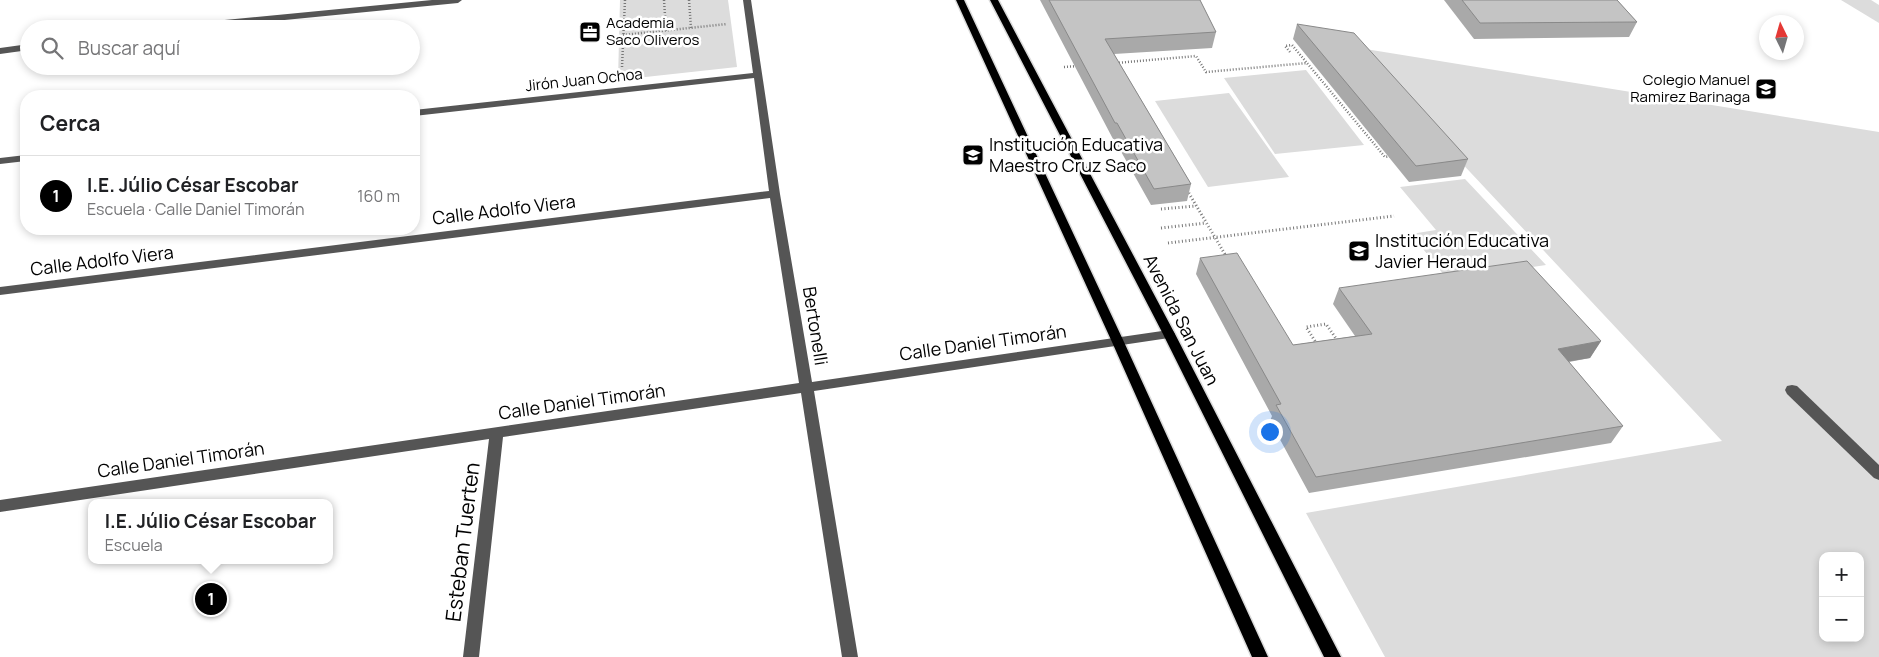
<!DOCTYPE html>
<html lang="es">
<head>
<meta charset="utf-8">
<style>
	:root { --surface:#fff; --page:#f6f6f6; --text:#202124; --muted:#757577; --line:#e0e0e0; --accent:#000 }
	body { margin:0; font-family:Manrope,sans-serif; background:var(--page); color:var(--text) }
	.controls { position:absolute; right:15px; bottom:15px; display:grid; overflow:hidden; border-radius:10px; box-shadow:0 2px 8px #0003 }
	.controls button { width:45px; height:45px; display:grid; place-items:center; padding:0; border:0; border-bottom:1px solid var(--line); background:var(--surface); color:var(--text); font:25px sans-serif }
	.compass { position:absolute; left:1759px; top:15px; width:45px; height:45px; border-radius:50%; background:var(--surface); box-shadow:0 2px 8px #0003; rotate:355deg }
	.you { position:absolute; left:1269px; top:431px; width:18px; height:18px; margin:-12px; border:4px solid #fff; border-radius:50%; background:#1a73e8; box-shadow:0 0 0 8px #1a73e833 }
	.badge { display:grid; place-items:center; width:32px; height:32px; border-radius:50%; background:var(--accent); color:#fff; font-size:16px; font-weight:700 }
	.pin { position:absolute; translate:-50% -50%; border:2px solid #fff; box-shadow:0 1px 5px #0006 }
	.popup { position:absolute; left:88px; top:499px; width:245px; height:65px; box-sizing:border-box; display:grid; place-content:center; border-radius:10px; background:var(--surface); filter:drop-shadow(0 1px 4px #0005); font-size:16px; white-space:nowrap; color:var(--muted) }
	.popup b { font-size:19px; color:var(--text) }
	.popup::after { content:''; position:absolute; left:50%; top:100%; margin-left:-10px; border:10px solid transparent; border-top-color:var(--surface) }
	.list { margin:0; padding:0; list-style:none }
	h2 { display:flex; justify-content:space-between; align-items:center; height:65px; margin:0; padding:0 20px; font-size:21px }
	h2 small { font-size:16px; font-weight:400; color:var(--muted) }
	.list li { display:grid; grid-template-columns:32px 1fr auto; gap:15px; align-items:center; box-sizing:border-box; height:80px; padding:0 20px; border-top:1px solid var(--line) }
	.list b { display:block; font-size:19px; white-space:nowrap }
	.list p { margin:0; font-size:16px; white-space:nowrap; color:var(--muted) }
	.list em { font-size:16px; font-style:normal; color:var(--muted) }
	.icon { flex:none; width:28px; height:28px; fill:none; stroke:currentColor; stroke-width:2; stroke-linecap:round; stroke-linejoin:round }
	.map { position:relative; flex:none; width:1879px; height:657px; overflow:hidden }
	.search { position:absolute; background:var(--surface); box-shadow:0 2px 8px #0003; left:20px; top:20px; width:400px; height:55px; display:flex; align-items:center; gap:12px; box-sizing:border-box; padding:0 18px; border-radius:28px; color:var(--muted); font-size:19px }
	.panel { position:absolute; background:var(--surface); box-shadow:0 2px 8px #0003; left:20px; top:90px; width:400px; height:145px; border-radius:20px }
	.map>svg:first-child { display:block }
</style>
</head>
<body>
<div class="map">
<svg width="1879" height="657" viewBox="0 0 1879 657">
	<rect width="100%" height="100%" fill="#fff"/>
	<g fill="#dcdcdc" fill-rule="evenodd">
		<polygon points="620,0 728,0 737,67 618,80"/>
		<polygon points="1841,0 1871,0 1879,5 1879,23"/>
		<path d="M1353 47 1879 132V657H1385L1306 513 1722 441ZM1823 556H1860V638H1823Z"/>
		<polygon points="1306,70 1364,145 1275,154 1224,78"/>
		<polygon points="1229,93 1289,177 1208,187 1155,101"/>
		<polygon points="1465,179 1546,265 1448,280 1411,234 1436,230 1400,187"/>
	</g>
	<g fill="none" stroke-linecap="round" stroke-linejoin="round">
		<g stroke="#dbdbdb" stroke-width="3">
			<g id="major">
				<polygon points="956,0 964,0 1124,342 1268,657 1252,657 1112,342"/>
				<polygon points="990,0 998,0 1175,334 1341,657 1324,657 1163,334"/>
			</g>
		</g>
		<g stroke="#777" stroke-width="2.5" stroke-dasharray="1 2" stroke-linecap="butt">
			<polyline points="664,0 666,31"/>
			<polyline points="689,0 691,28"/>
			<polyline points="623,35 727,24"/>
			<polyline points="1290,52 1285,46 1292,45 1307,63"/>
			<polyline points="1116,63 1196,56 1206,72 1307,63 1385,157 1392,156"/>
			<polyline points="622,67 625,0"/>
			<polyline points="1064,67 1079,66"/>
		</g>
		<g stroke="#777" stroke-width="3" stroke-dasharray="1 2.5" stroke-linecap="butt">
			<polyline points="1187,190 1226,256"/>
			<polyline points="1161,209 1196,206"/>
			<polyline points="1161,228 1206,223"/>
			<polyline points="1168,243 1394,216"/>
			<polyline points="1317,344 1306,327 1326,324 1337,340"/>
		</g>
		<g fill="#555" fill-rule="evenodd">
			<polygon points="432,0 462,0 458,3 192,29 158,29 162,26"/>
			<polygon points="743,0 751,0 780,194 812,382 1169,330 1173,331 1175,334 1173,337 1169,338 814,391 858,657 842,657 801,393 503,437 479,657 463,657 489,439 0,512 0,500 799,383 770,198 0,295 0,287 769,191 754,78 414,116 414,110 753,73"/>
			<polygon points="29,44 29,50 0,54 0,48"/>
			<polygon points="26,155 26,161 0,164 0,158"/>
			<polygon points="1792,385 1797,386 1879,465 1879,480 1874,478 1787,394 1785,390 1787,386"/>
		</g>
		<use href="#major" fill="#000" fill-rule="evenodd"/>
	</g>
	<g fill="#a9a9a9">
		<polygon points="1040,0 1200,0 1216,32 1212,48 1114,54 1191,184 1187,201 1151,205 1114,139 1113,139"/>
		<polygon points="1444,0 1617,0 1637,22 1629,37 1474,39"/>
		<polygon points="1297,24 1468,159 1461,176 1409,182 1293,39"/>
		<polygon points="1200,258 1293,345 1355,336 1333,304 1339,288 1601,341 1590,358 1569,362 1623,426 1611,443 1309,493 1270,421 1272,416 1196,274"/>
	</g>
	<polygon fill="#898989" points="1601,341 1590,358 1547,365 1558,349"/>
	<g fill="#c4c4c4" stroke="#898989">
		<polygon points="1049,0 1200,0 1216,32 1105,39 1191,184 1154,189 1117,123 1115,123"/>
		<polygon points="1462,0 1617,0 1637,22 1480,23"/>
		<polygon points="1297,24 1354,33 1468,159 1416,166"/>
		<polygon points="1237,253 1293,345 1372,334 1339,288 1527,261 1601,341 1558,349 1623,426 1316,477 1276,405 1281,404 1200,258"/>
	</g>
	<defs>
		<g id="office-square" transform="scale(1.125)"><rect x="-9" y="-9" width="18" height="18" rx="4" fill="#000" stroke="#fff"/><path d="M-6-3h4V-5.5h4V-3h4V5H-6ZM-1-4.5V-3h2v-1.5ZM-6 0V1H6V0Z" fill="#fff"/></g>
		<g id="school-square" transform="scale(1.125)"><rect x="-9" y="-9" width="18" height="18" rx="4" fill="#000" stroke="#fff"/><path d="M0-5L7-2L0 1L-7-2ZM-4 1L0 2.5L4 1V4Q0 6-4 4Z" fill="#fff"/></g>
	</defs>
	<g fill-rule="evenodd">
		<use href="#office-square" x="590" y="32"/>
		<use href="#school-square" x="1766" y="89"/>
		<use href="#school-square" x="973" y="155"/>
		<use href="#school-square" x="1359" y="251"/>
	</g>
	<g text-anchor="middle" stroke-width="5" stroke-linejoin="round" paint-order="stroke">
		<g font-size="15" fill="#000" stroke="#fff" text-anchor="start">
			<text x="606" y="28">Academia<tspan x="606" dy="17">Saco Oliveros</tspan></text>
			<text x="1750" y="85" text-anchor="end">Colegio Manuel<tspan x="1750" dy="17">Ramirez Barinaga</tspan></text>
		</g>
		<g font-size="15" fill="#000" stroke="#fff">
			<text transform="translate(584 80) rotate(-6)" y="5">Jirón Juan Ochoa</text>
		</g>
		<g font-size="18" fill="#000" stroke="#fff" text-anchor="start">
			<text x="989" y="151">Institución Educativa<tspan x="989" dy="21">Maestro Cruz Saco</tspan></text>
			<text x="1375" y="247">Institución Educativa<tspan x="1375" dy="21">Javier Heraud</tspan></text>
		</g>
		<g font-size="18" fill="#000" stroke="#fff">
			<text transform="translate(504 210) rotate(-7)" y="6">Calle Adolfo Viera</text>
			<text transform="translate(102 261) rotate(-7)" y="6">Calle Adolfo Viera</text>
			<text transform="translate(1181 320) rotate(63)" y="6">Avenida San Juan</text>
			<text transform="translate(815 326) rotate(81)" y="6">Bertonelli</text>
			<text transform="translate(983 343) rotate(-8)" y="6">Calle Daniel Timorán</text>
			<text transform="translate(582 402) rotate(-8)" y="6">Calle Daniel Timorán</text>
			<text transform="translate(181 460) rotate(-8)" y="6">Calle Daniel Timorán</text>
		</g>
		<g font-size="21" fill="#000" stroke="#fff">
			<text transform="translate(463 542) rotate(-83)" y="7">Esteban Tuerten</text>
		</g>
	</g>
</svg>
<div class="controls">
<button>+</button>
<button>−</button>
</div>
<svg class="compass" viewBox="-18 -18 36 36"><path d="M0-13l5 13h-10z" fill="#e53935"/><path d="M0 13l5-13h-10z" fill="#757577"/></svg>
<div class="you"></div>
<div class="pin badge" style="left:211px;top:599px">1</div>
<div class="popup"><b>I.E. Júlio César Escobar</b>Escuela</div>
<div class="search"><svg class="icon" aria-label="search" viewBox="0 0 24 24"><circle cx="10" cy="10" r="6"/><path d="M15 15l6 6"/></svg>Buscar aquí</div>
<section class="panel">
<h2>Cerca<small></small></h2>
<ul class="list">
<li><span class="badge">1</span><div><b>I.E. Júlio César Escobar</b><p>Escuela · Calle Daniel Timorán</p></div><em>160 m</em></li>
</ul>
</section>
</div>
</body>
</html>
